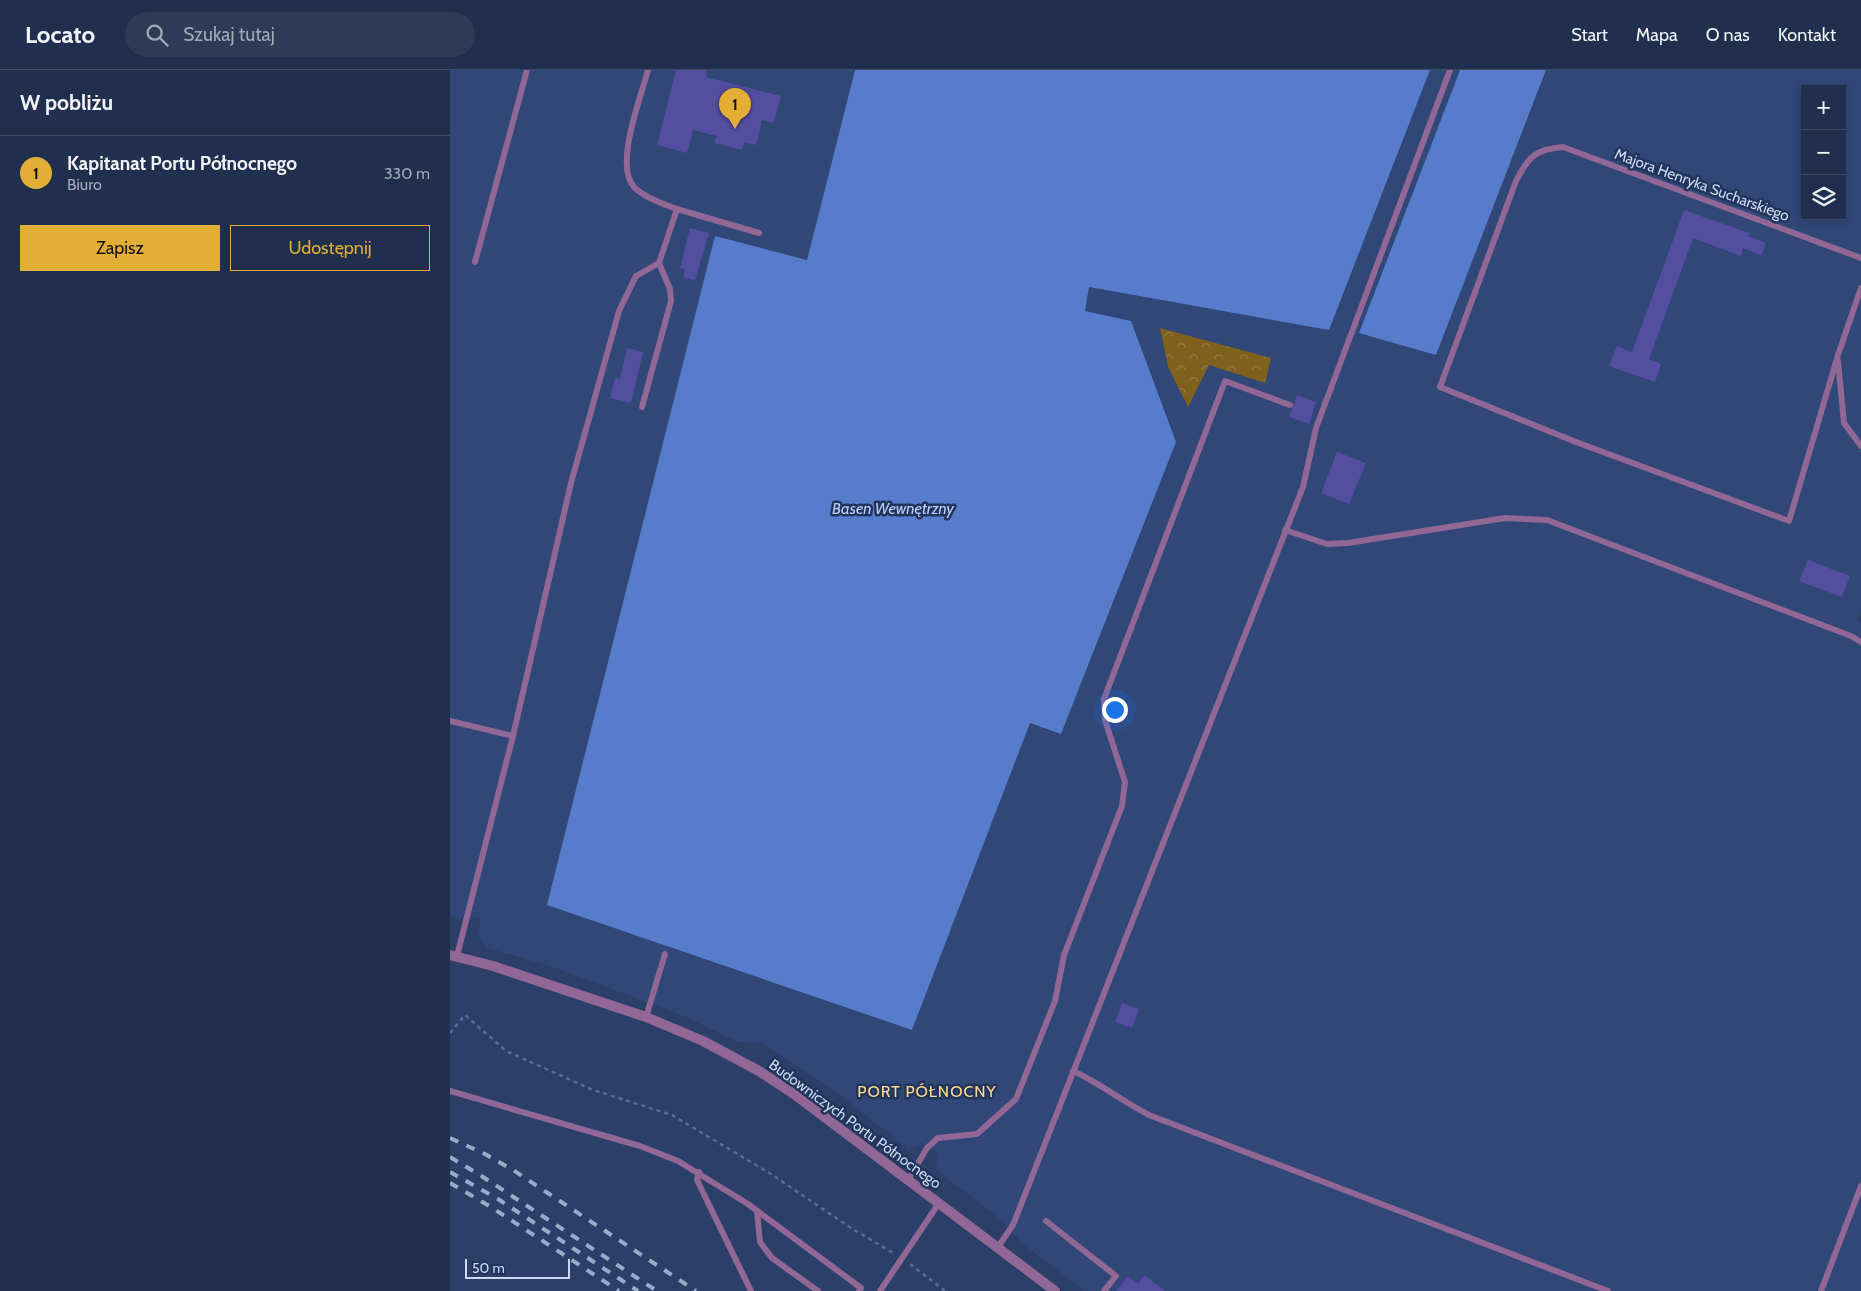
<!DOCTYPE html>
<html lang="pl">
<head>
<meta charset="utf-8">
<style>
	:root { --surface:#212f4e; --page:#2d3b58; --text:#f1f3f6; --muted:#a2a9b6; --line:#3e4a66; --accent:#e3ae35 }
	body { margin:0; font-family:Cabin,sans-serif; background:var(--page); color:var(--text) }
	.controls { position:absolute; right:15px; top:15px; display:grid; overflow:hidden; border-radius:0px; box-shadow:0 2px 8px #0003 }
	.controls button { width:45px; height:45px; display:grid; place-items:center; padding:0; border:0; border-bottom:1px solid var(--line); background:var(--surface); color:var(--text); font:25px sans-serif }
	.scale { position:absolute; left:15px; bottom:12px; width:105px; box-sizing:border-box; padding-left:5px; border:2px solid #ccd9f3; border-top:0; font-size:14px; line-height:18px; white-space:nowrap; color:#ccd9f3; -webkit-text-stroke:4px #22355d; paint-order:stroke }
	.you { position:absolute; left:664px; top:639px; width:18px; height:18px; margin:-12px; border:4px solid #fff; border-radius:50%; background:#1a73e8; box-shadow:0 0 0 8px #1a73e833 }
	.badge { display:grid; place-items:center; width:32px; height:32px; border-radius:50%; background:var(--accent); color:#111; font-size:16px; font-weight:700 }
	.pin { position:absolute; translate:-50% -41px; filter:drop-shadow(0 1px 2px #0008) }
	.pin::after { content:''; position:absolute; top:26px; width:18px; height:15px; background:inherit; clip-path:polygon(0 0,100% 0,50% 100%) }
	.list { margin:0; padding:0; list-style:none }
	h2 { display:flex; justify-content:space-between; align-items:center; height:65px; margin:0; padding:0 20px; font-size:21px }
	h2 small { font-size:16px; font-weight:400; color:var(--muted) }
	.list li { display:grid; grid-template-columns:32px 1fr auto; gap:15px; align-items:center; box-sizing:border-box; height:75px; padding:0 20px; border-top:1px solid var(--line) }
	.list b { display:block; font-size:19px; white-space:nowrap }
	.list p { margin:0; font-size:16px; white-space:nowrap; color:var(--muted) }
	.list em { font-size:16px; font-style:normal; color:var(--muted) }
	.actions { display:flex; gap:10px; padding:15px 20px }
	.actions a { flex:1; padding:11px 0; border:1px solid var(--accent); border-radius:0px; text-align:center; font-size:18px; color:var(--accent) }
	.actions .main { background:var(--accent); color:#111 }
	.icon { flex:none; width:28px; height:28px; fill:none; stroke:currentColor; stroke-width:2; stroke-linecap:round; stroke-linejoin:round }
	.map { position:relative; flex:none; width:1411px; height:1221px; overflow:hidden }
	header { display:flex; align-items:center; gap:30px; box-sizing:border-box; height:70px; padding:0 25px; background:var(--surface); border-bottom:1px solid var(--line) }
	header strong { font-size:24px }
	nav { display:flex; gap:28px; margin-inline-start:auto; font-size:18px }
	.search { width:350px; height:45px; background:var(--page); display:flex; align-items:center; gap:12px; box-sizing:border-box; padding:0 18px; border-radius:28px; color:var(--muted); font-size:19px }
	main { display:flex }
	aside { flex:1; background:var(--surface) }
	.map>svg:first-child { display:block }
</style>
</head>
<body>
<header>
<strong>Locato</strong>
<div class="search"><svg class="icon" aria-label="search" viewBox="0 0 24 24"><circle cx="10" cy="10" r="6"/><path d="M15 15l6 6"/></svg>Szukaj tutaj</div>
<nav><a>Start</a><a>Mapa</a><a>O nas</a><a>Kontakt</a></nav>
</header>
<main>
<aside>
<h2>W pobliżu<small></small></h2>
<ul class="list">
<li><span class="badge">1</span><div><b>Kapitanat Portu Północnego</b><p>Biuro</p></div><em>330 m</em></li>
</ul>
<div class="actions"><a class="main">Zapisz</a><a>Udostępnij</a></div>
</aside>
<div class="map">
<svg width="1411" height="1221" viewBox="0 0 1411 1221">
	<defs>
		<pattern id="forest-crowns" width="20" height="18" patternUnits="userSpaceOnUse" patternTransform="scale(1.25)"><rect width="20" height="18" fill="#7f601c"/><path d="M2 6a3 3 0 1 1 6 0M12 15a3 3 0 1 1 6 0" fill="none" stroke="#967e49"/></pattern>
	</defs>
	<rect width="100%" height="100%" fill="#2c3f68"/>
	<path fill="#304777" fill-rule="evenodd" d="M0 0H405L357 190 265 167 462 960 580 652 611 663 635 241 639 217 879 259 980 0H1010L910 262 986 285 1096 0H1411V540L1407 550 1411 552V1221H634L572 1173 547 1146 486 1100 487 1084 472 1075 458 1079 384 1020 312 973 288 972 234 946 103 897 38 878 31 870 29 863 31 848 17 846 10 849 0 846ZM1355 19H1392V146H1355Z"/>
	<polygon fill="url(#forest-crowns)" points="710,258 821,288 815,313 759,295 738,337 718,297"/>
	<g fill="#567ccb">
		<polygon points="405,0 980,0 879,260 639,217 635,241 681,251 726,372 611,664 580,653 462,960 97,835 265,166 357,190"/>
		<polygon points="1010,0 1096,0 986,285 909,263"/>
	</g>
	<g fill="#544ea1">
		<polygon points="226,0 257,0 256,7 331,26 324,53 312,50 306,75 294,72 292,80 264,73 267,66 243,60 237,83 207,75"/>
		<polygon points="1234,140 1299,163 1298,166 1316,173 1311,185 1293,178 1291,186 1243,168 1199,289 1211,294 1205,312 1159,296 1167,276 1182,282"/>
		<polygon points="240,158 259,163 245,210 233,207 235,199 230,198"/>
		<polygon points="177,278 193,282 181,333 160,328 165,308 170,309"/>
		<polygon points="847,325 866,332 859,354 839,347"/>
		<polygon points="887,382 916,393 899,434 871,423"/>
		<polygon points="1358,490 1400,506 1392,527 1349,511"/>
		<polygon points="672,933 689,939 682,958 665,952"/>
		<polygon points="694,1205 715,1221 666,1221 678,1206 688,1214"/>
	</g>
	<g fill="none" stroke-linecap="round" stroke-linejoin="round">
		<g stroke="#5c6d92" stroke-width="2.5" stroke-dasharray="4 4" stroke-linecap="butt">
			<polyline points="0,963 15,945 56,981 143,1020 222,1045 321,1104 401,1158 445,1184"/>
			<polyline points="460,1194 495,1221"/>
		</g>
		<g stroke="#916795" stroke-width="6">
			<path d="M198 0C191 27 163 97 185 118 196 128 213 134 227 139"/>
			<path d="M1411 188 1113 77C1086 79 1078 87 1066 111L990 317 1126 372 1339 451 1388 285 1411 218"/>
			<polyline points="25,192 77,0"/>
			<polyline points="1388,291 1394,353 1411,376"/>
			<polyline points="192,337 221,231 220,219 209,193 227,139 309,163"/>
			<polyline points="835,460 877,474 898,473 1055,448 1097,450 1401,566 1411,572"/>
			<polyline points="0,651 63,666 7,886"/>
			<polyline points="63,666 121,413 169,241 186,206 209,193"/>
			<polyline points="196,947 215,884"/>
			<path d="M623 1001C650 1013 673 1032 699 1045L1158 1221"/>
			<polyline points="0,1021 190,1076 228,1091 298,1134 411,1218 409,1221"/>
			<polyline points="249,1102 247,1110 301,1221"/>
			<polyline points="458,1110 477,1078 488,1068 527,1064 566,1029 605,931 614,885 672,736 675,712 655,650 654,629 775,311 840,335"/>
			<polyline points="307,1141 310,1172 322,1188 368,1221"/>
			<polyline points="596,1151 666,1206 654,1221"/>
			<polyline points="548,1177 563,1155 853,417 866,358 1000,0"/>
			<polyline points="430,1221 489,1133"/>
			<polyline points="1371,1221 1411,1116"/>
		</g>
		<polyline stroke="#916795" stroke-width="10" points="0,885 43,896 196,947 253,971 309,1001 344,1024 605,1221"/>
		<g stroke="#9baac8" stroke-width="4" stroke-dasharray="9 9" stroke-linecap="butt">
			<polyline points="0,1068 35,1084 63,1100 246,1221"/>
			<polyline points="0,1087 33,1107 207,1221"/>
			<polyline points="0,1102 48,1129 188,1221"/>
			<polyline points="0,1113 41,1137 169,1221"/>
		</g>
	</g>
	<g text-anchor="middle" stroke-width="5" stroke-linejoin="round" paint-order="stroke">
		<g font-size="15" fill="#ccd9f3" stroke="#22355d">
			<text transform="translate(1252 115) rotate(20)" y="5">Majora Henryka Sucharskiego</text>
			<text transform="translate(405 1054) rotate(36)" y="5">Budowniczych Portu Północnego</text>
		</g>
		<g font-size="16" font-style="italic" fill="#bad0fa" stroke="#22355d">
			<text x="443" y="444">Basen Wewnętrzny</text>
		</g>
		<g font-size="16" letter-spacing="1" fill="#feda90" stroke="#22355d">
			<text x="477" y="1027">PORT PÓŁNOCNY</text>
		</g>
	</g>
</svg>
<div class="controls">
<button>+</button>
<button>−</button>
<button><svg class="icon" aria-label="layers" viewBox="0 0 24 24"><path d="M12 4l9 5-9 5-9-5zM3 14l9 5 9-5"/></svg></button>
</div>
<div class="scale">50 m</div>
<div class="you"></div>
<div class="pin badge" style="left:285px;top:59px">1</div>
</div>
</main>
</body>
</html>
